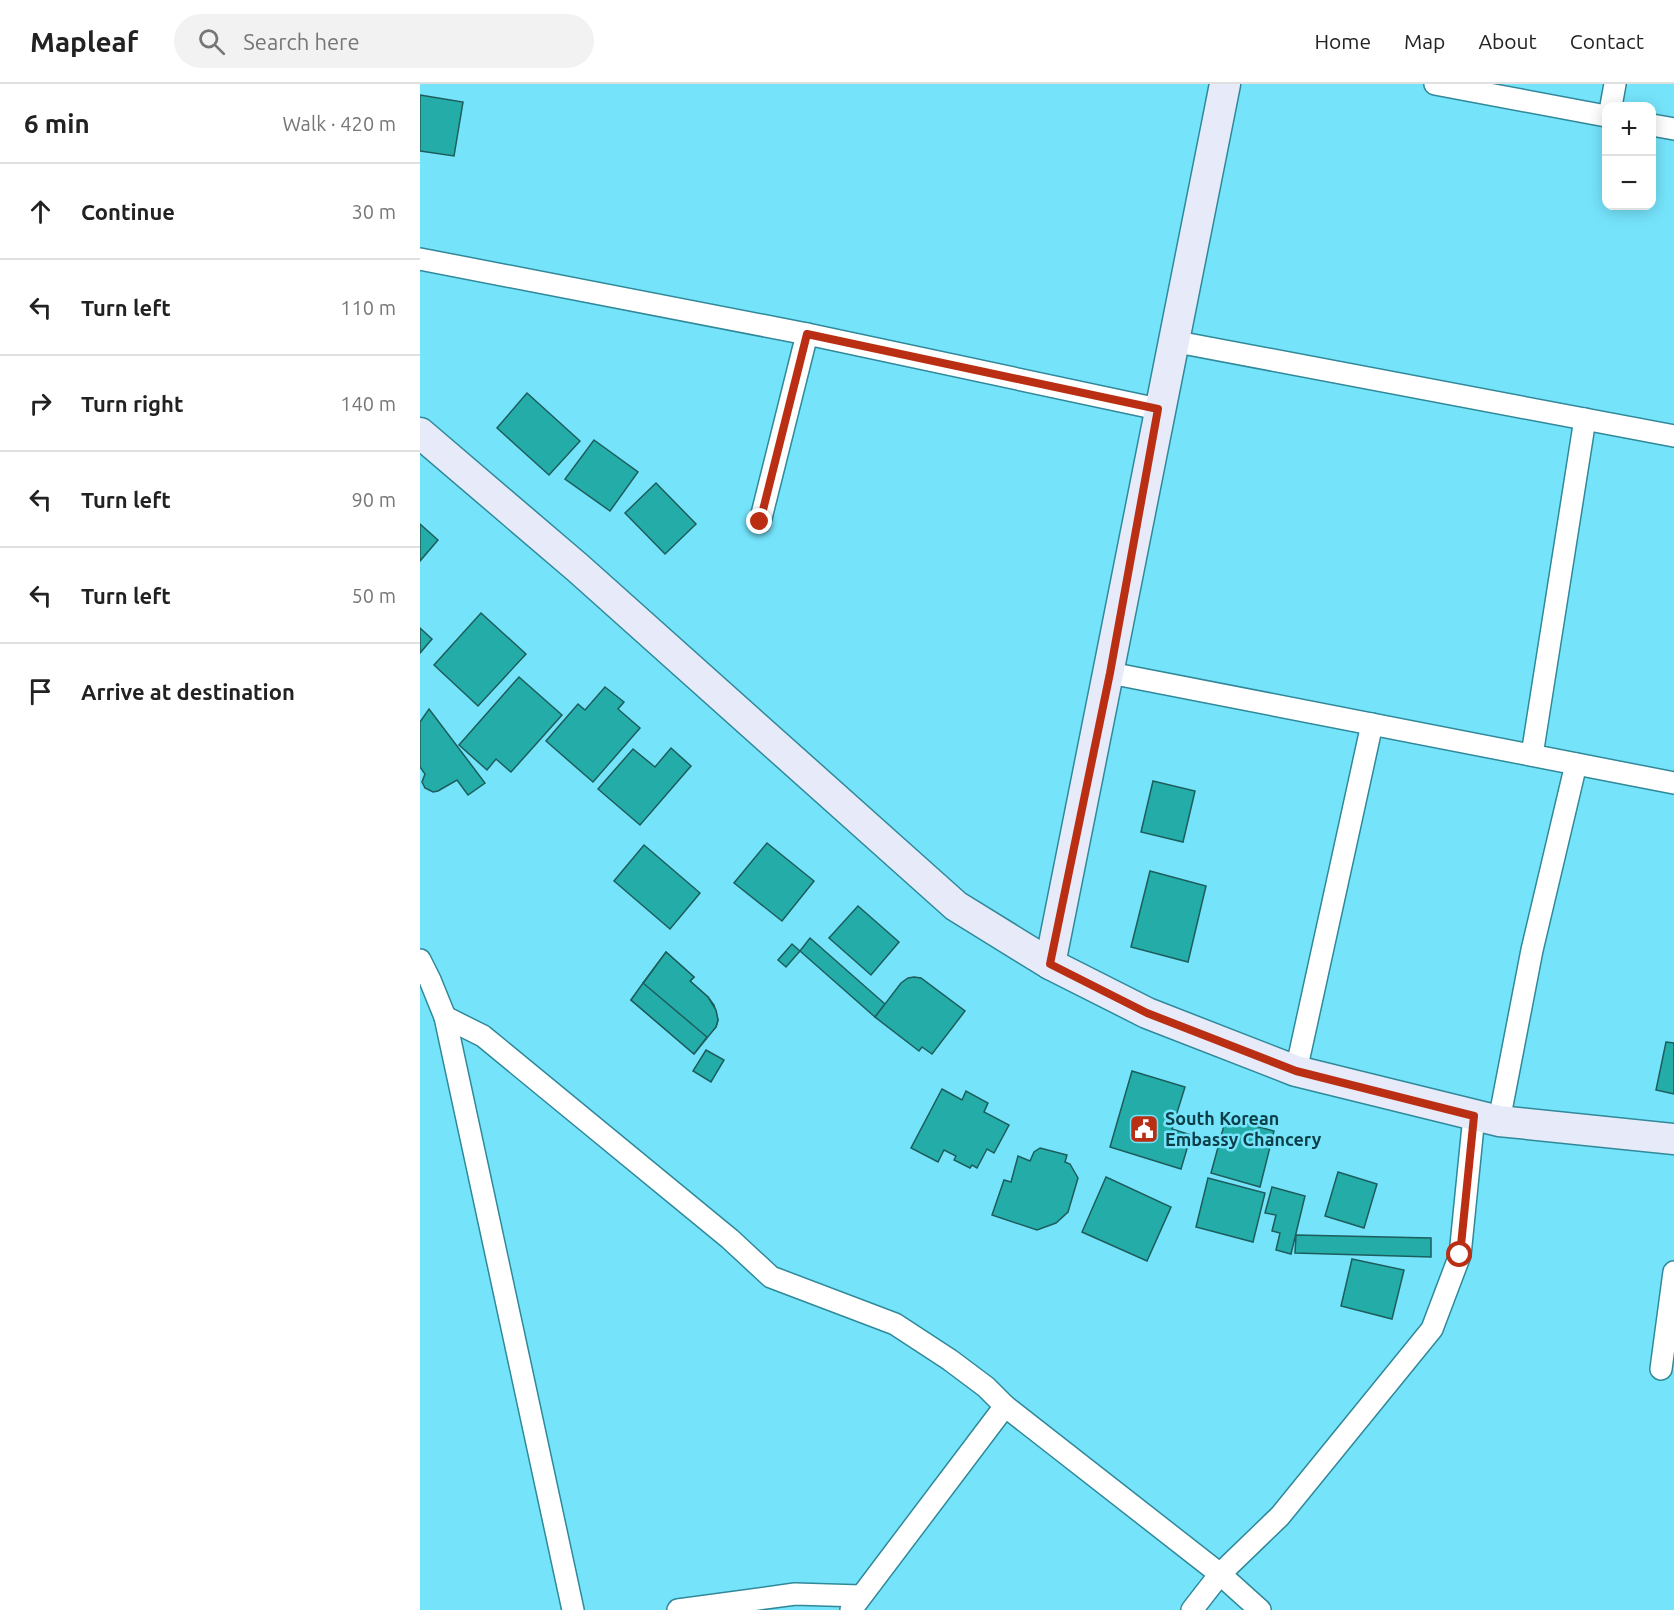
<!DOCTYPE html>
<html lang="en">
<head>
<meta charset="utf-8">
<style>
	:root { --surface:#fff; --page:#f2f2f2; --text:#222; --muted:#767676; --line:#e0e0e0 }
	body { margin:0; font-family:Ubuntu,sans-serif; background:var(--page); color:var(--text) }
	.controls { position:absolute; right:18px; top:18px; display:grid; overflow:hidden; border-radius:12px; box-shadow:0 3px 15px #0003 }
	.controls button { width:54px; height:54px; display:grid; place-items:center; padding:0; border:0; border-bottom:2px solid var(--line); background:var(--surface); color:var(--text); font:30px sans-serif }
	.stop { position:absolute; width:18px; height:18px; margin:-14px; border:4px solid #ba2f14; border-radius:50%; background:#fff }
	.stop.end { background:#ba2f14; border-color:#fff; box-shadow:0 2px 6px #0008 }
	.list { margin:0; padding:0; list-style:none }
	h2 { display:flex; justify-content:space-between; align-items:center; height:78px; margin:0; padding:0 24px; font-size:26px }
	h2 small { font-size:20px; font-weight:400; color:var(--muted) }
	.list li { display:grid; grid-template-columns:39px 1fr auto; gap:18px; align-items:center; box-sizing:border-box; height:96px; padding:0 24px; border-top:2px solid var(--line) }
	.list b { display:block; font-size:22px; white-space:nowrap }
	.list em { font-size:20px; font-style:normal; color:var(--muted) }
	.icon { flex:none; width:33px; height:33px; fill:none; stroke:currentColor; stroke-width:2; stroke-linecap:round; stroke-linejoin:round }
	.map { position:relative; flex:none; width:1254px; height:1526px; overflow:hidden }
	header { display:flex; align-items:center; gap:36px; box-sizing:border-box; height:84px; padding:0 30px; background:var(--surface); border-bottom:2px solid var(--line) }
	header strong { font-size:28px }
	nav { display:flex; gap:33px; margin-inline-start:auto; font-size:21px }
	.search { width:420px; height:54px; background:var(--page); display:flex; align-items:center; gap:15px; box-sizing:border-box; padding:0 21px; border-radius:33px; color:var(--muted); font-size:22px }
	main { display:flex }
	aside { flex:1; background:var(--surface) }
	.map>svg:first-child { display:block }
</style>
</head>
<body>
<header>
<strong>Mapleaf</strong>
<div class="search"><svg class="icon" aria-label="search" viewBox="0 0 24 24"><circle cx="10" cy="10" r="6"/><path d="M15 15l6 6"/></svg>Search here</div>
<nav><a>Home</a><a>Map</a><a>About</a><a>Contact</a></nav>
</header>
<main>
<aside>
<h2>6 min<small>Walk · 420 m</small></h2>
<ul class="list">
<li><svg class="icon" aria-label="ahead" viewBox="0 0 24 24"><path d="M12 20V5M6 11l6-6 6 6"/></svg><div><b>Continue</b></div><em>30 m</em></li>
<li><svg class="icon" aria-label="left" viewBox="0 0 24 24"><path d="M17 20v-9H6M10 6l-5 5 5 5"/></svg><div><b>Turn left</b></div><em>110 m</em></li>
<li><svg class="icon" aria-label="right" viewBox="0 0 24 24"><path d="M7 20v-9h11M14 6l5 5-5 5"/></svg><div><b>Turn right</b></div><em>140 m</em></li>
<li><svg class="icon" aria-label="left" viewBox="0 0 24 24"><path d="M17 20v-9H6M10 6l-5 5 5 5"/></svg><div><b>Turn left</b></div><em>90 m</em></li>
<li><svg class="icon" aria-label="left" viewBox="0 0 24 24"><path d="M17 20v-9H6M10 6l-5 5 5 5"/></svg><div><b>Turn left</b></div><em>50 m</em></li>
<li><svg class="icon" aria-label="arrive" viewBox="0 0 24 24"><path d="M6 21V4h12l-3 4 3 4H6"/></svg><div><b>Arrive at destination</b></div></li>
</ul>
</aside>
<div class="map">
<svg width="1254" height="1526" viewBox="0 0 1254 1526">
	<rect width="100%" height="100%" fill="#75e4fb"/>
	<g fill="#24aca9" stroke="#1d5d5c" stroke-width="1.5">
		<polygon points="0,11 43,18 34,72 0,67"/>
		<polygon points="107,309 160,357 129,391 77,344"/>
		<polygon points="174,356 218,388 190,427 145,395"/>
		<polygon points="236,399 276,440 245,470 205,429"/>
		<polygon points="0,440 18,456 0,477"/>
		<polygon points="61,529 106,570 58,622 14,581"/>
		<polygon points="0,544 12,555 0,569"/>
		<polygon points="99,593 142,631 91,688 76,675 67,686 39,661"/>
		<polygon points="185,603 204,618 198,625 220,644 173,698 126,657 158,620 165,626"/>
		<polygon points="9,625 65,699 48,711 37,696 18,707 13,708 5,704 2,698 5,690 0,683 0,638"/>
		<polygon points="251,664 271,682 220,741 178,705 213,665 235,683"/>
		<polygon points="733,697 775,707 763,758 721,748"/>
		<polygon points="347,759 394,797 362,837 314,799"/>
		<polygon points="224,761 280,809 250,845 194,797"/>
		<polygon points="730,787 786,802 768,878 711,863"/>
		<polygon points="438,822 479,858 451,891 409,854"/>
		<polygon points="390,854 465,920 455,933 380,867"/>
		<polygon points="372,860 380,867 366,883 358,876"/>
		<polygon points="246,868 274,893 270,897 288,913 294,921 298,936 296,943 287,953 223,899"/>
		<polygon points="246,868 274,893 270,897 288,913 296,926 298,936 296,943 274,970 211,916"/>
		<polygon points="494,893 501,894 545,927 512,970 502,963 499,967 455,933 481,899 488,894"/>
		<polygon points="223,899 287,953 274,970 211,916"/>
		<polygon points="1246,958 1254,959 1254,1010 1236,1006"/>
		<polygon points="286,966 304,976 291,998 273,987"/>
		<polygon points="712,987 765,1003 752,1045 771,1051 761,1085 690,1063"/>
		<polygon points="522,1005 542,1016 546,1007 568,1019 564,1028 589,1041 574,1069 567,1065 557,1084 552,1081 550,1084 534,1076 536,1072 524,1066 518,1078 491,1064"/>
		<polygon points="806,1034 854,1047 840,1103 791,1089"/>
		<polygon points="620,1064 647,1071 645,1078 650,1080 658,1094 648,1128 636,1139 617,1146 572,1131 584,1096 591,1098 598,1072 610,1077 614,1068"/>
		<polygon points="918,1088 957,1100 944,1144 905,1132"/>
		<polygon points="686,1093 751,1123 727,1177 662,1148"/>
		<polygon points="788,1094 845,1109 833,1158 776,1143"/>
		<polygon points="852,1103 885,1112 871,1170 856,1166 860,1149 852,1147 856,1131 845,1129"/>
		<polygon points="876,1151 1011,1154 1011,1173 875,1169"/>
		<polygon points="932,1175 984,1186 972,1235 921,1222"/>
	</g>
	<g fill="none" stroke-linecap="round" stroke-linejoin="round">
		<g stroke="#308899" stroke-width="24">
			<g id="street">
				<polyline points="1015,0 1186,32"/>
				<polyline points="1191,22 1195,0"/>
				<polyline points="1232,41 1254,45"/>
				<polyline points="0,175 387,250 738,325"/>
				<polyline points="752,257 1254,352"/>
				<polyline points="340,438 387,250"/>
				<polyline points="690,589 1254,699"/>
				<polyline points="1112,671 1165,335"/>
				<polyline points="0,876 10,896 25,933 153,1526"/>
				<polyline points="25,933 63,952 310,1155 351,1193 475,1240 530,1276 566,1303 585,1322 800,1490 840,1526"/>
				<polyline points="876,987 952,640"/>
				<polyline points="1079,1037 1112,866 1156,680"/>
				<polyline points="1241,1285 1254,1188"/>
				<polyline points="258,1526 375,1510 441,1512"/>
				<polyline points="431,1526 585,1322"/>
				<polyline points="772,1526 800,1490 860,1432 1012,1245 1040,1171 1054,1032"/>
			</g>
		</g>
		<g stroke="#308899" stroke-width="33">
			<g id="secondary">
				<polyline points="0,349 158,484 536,822 630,880 727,929 876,987 1079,1037 1254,1055"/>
				<path d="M630 880C690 587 744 293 805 0"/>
			</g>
		</g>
		<use href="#street" stroke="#fff" stroke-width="21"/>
		<use href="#secondary" stroke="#e7ebf9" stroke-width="30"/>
	</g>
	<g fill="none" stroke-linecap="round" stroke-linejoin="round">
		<polyline stroke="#ba2f14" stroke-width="8" points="340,438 387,250 738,325 690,589 630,880 727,929 876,987 1054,1032 1040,1171"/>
	</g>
	<defs>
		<g id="civic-square" transform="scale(1.5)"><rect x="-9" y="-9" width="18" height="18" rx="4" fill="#ba2f14" stroke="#75e4fb"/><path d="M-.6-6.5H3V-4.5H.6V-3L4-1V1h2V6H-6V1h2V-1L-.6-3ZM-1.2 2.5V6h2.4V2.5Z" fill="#fff"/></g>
	</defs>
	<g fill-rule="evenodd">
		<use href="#civic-square" x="724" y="1045"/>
	</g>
	<g text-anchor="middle" stroke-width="5" stroke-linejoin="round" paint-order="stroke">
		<g font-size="18" font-weight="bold" fill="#0b3e47" stroke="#75e4fb" text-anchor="start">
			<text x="745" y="1041">South Korean<tspan x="745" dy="21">Embassy Chancery</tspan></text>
		</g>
	</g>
</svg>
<div class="controls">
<button>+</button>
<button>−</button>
</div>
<div class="stop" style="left:1040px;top:1171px"></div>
<div class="stop end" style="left:340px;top:438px"></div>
</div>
</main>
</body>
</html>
